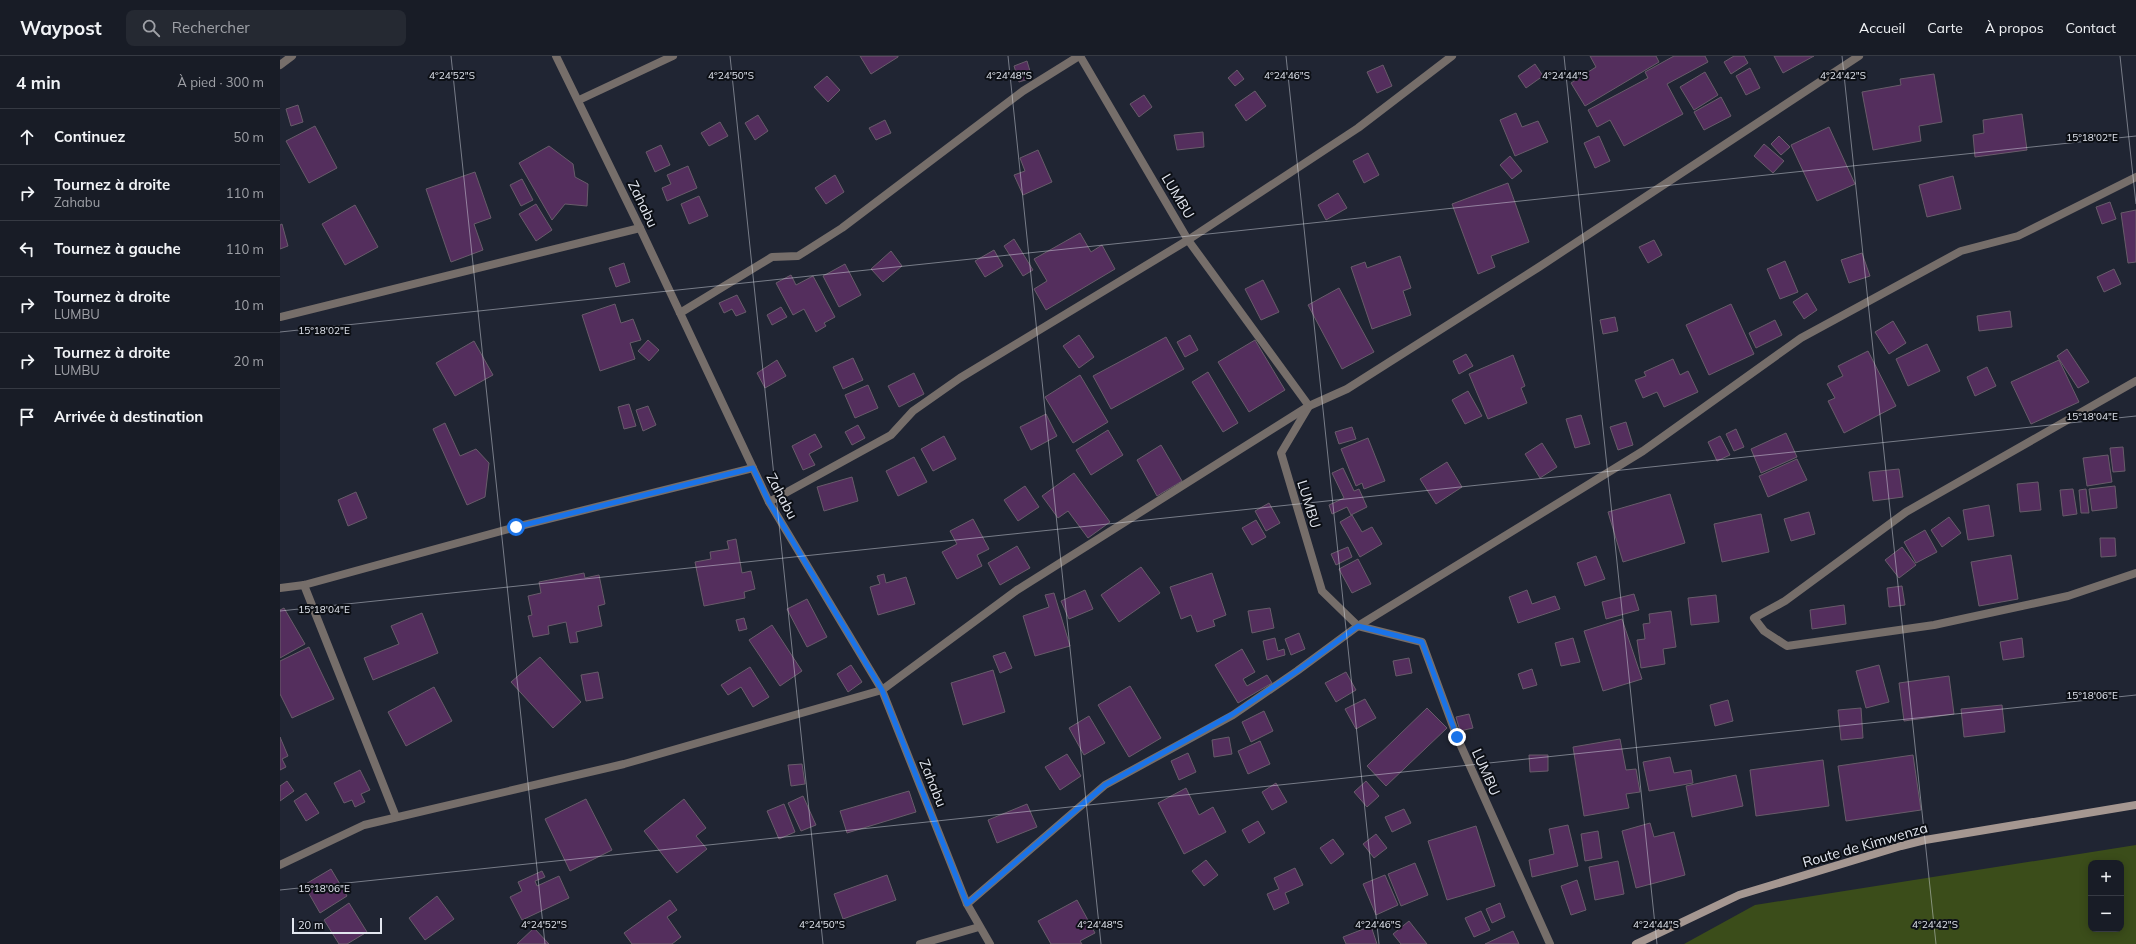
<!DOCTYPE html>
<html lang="fr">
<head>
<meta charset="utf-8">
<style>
	:root { --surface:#181c26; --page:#252932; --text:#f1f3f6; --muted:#9fa1a7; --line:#363a43 }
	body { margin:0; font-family:Mulish,sans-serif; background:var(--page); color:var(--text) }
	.controls { position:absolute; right:12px; bottom:12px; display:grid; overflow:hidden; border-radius:8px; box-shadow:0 2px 10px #0003 }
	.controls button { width:36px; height:36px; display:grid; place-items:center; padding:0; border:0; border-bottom:1px solid var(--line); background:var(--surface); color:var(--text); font:20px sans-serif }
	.scale { position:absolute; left:12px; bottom:10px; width:90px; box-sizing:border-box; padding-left:4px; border:2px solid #e3e7f0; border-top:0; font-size:11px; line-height:14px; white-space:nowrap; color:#e3e7f0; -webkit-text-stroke:3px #0c0f15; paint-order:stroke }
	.stop { position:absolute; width:12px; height:12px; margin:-9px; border:3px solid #1a73e8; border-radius:50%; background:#fff }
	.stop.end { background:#1a73e8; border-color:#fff; box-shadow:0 1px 4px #0008 }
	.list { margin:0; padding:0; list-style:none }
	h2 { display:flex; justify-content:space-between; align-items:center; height:52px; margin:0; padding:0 16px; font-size:17px }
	h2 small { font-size:13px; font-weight:400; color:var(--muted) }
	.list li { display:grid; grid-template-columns:26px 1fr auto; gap:12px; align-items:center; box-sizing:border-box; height:56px; padding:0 16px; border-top:1px solid var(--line) }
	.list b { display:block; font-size:15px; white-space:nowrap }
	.list p { margin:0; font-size:13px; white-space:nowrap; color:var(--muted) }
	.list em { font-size:13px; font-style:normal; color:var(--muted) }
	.icon { flex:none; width:22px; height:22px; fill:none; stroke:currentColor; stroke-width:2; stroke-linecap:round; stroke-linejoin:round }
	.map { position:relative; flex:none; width:1856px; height:888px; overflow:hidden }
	header { display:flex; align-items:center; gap:24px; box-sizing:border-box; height:56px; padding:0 20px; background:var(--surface); border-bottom:1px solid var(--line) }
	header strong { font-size:19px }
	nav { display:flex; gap:22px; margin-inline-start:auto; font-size:14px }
	.search { width:280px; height:36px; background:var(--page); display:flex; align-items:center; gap:10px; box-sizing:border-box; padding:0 14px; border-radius:8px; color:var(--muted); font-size:15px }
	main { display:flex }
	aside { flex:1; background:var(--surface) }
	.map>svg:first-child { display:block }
</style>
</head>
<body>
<header>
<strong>Waypost</strong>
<div class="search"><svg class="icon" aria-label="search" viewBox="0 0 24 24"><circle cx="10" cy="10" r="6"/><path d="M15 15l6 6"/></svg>Rechercher</div>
<nav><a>Accueil</a><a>Carte</a><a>À propos</a><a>Contact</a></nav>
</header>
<main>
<aside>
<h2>4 min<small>À pied · 300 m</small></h2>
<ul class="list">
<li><svg class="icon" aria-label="ahead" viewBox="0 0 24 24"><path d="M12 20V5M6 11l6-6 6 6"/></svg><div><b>Continuez</b></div><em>50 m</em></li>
<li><svg class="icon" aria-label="right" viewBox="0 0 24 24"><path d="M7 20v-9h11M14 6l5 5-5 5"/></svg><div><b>Tournez à droite</b><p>Zahabu</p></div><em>110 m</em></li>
<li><svg class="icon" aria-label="left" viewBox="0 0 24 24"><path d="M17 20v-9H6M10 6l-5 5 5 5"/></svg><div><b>Tournez à gauche</b></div><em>110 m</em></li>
<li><svg class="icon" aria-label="right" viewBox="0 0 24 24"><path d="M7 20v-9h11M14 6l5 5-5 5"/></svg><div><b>Tournez à droite</b><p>LUMBU</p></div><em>10 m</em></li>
<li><svg class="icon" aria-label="right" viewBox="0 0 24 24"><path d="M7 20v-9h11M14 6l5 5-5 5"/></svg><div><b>Tournez à droite</b><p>LUMBU</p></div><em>20 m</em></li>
<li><svg class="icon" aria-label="arrive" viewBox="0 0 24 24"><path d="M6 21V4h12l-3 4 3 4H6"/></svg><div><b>Arrivée à destination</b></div></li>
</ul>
</aside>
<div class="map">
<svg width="1856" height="888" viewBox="0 0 1856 888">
	<rect width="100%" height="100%" fill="#202533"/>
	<path fill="#3b4d1a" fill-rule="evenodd" d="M1856 789V888H1404L1475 849ZM1811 807H1841V873H1811Z"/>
	<g fill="#542e5d" stroke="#685c6a">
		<polygon points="580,0 618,0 618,1 591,18"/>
		<polygon points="1310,0 1376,0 1379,6 1305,50 1291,27 1316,11"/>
		<polygon points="1394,0 1425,0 1428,6 1387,28 1403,58 1344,90 1330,64 1317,71 1308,54 1368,22 1365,16"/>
		<polygon points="1454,0 1464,0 1468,7 1451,18 1444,6"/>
		<polygon points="1494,0 1534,0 1503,17"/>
		<polygon points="747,5 752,22 739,26 734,10"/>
		<polygon points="1255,8 1263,20 1246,32 1238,20"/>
		<polygon points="1103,9 1112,30 1097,37 1087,16"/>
		<polygon points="1470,12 1480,32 1466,39 1456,20"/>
		<polygon points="957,14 964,23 955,30 948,22"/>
		<polygon points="1425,16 1438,39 1414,54 1400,31"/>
		<polygon points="1654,18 1662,66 1639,70 1641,85 1593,94 1582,36 1621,29 1620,23"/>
		<polygon points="547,20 560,34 548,46 534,31"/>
		<polygon points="975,35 986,50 966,65 955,49"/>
		<polygon points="864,39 872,51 859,61 850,48"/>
		<polygon points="1441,41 1451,60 1424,74 1414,56"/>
		<polygon points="18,49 23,66 11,70 6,53"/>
		<polygon points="1236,57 1242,71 1258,65 1268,86 1235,100 1220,64"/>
		<polygon points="1742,58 1747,94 1695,101 1693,79 1704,77 1703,64"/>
		<polygon points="478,59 488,75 475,84 465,67"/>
		<polygon points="605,64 611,77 596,84 589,72"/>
		<polygon points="440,66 448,80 429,90 421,77"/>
		<polygon points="35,70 57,112 29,127 6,85"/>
		<polygon points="1549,71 1575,128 1537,145 1511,89"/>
		<polygon points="923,76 924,91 897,94 894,79"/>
		<polygon points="1319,80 1330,105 1315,112 1304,87"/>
		<polygon points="1499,80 1510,91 1501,99 1491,88"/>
		<polygon points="1484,88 1504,105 1493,117 1474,100"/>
		<polygon points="381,89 390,109 375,116 366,96"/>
		<polygon points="269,90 293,108 295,121 308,128 307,150 285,148 272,164 239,107"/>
		<polygon points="758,94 772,126 743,139 734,119 745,115 740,102"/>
		<polygon points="1088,97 1099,119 1084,127 1073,105"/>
		<polygon points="1230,100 1242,115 1232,123 1220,109"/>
		<polygon points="408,110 417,132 387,145 382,132 391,128 387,119"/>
		<polygon points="195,116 211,162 194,168 203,194 171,206 146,133"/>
		<polygon points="555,119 564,136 546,148 535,132"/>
		<polygon points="1673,120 1681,153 1647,161 1639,129"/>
		<polygon points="242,123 253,144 241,150 230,129"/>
		<polygon points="1228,127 1249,186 1211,200 1215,211 1198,218 1172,148"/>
		<polygon points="1058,137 1067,152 1046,164 1038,149"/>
		<polygon points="419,140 428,160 409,168 401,148"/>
		<polygon points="1830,146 1836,163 1822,168 1816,151"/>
		<polygon points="256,148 272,174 256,185 239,158"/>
		<polygon points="75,149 98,191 65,209 42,168"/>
		<polygon points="1856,154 1856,206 1848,207 1841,157"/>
		<polygon points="2,168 8,190 0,193 0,169"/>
		<polygon points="800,177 811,196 822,189 835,213 766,254 754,233 767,225 754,203"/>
		<polygon points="734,183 753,214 743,220 724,190"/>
		<polygon points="1374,184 1382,199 1368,207 1359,191"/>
		<polygon points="714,194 723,210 705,221 695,205"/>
		<polygon points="611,195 622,210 603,226 591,213"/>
		<polygon points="1582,197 1590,220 1569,227 1561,204"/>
		<polygon points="1120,200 1131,232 1123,235 1131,259 1092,273 1071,211 1085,206 1087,212"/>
		<polygon points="1505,205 1518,236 1500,243 1487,213"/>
		<polygon points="344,207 350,226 336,231 329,212"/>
		<polygon points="565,208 581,239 559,251 543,220"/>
		<polygon points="1834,213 1841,228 1824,236 1817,221"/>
		<polygon points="511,219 516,229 533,220 555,261 544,267 546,270 536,276 524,253 513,259 496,227"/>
		<polygon points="983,224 999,256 981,264 965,233"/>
		<polygon points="1059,232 1094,296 1062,313 1028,249"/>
		<polygon points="1527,237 1537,254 1524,263 1513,246"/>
		<polygon points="457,239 466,256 456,260 452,253 444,257 439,247"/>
		<polygon points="335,248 341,267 353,263 361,284 350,287 355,303 320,315 302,259"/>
		<polygon points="1451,248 1474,298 1429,319 1406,269"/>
		<polygon points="501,251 507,261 492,269 487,259"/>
		<polygon points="1730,255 1732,271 1699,275 1697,260"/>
		<polygon points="1335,261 1338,275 1323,278 1320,264"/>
		<polygon points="1495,264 1502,279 1476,292 1469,277"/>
		<polygon points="1613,265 1626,287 1609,298 1595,276"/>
		<polygon points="799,279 814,301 799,312 783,290"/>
		<polygon points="910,279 918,294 905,301 897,286"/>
		<polygon points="886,281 904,313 831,353 813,320"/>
		<polygon points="368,284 379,294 369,305 358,295"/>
		<polygon points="975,284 1005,334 969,356 938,306"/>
		<polygon points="194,285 213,319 175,340 156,307"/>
		<polygon points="1647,288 1660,315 1628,330 1616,303"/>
		<polygon points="1787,293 1809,326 1798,332 1777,300"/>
		<polygon points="1588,295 1616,350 1564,377 1548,345 1555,342 1547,328 1563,320 1558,310"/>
		<polygon points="1186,298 1193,310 1179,318 1173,305"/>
		<polygon points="1233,299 1245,330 1241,332 1247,347 1208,363 1189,318"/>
		<polygon points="573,302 583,324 563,333 553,311"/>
		<polygon points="1393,303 1400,319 1408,315 1418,336 1384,351 1377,336 1363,342 1355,324 1366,320 1364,316"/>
		<polygon points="497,304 506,320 485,332 477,317"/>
		<polygon points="1779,304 1799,346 1751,368 1731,326"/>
		<polygon points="1707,311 1716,330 1695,340 1687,321"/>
		<polygon points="928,316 958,367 943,376 912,326"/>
		<polygon points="634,317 644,338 619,351 608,330"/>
		<polygon points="800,319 828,366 793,387 765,341"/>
		<polygon points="588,329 598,352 575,362 565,339"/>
		<polygon points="1188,335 1202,360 1185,368 1172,344"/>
		<polygon points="349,348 356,370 344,373 338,351"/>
		<polygon points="368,350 376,369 363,375 356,354"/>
		<polygon points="766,358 777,380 751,394 740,371"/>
		<polygon points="1301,359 1310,388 1295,392 1286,363"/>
		<polygon points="1346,366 1353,389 1338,394 1330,371"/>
		<polygon points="165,367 180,400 196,393 209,407 205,441 187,449 153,373"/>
		<polygon points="578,369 585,382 572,389 565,376"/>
		<polygon points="1072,371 1076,383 1059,388 1055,376"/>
		<polygon points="1456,373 1464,391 1454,395 1446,378"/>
		<polygon points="828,374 843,399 811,419 796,394"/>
		<polygon points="1506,377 1517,401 1481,417 1471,393"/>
		<polygon points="535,378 542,391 529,398 535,409 523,414 512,390"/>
		<polygon points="664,380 676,403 653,415 641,393"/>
		<polygon points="1440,380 1450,399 1437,405 1428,386"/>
		<polygon points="1088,382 1105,425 1084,433 1082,427 1076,430 1061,393"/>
		<polygon points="1262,387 1277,411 1260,422 1245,398"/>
		<polygon points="881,389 902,425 877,440 857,404"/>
		<polygon points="1843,391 1845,415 1833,416 1830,392"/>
		<polygon points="1828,399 1832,426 1807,430 1803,402"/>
		<polygon points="634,401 647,426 618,440 606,415"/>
		<polygon points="1517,403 1527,424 1488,441 1479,420"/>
		<polygon points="1167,406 1182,431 1156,448 1140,423"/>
		<polygon points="1063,412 1074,435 1079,433 1087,451 1071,459 1067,451 1052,458 1049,449 1064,442 1052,417"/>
		<polygon points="1619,413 1623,441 1593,445 1589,416"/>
		<polygon points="794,417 830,466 808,482 788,455 778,462 762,440"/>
		<polygon points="572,421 578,445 544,455 537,431"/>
		<polygon points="1758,426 1761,454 1740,456 1737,428"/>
		<polygon points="745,430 759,451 738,465 724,444"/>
		<polygon points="1835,430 1837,452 1812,455 1809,433"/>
		<polygon points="1793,433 1797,458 1783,460 1780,434"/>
		<polygon points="1806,433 1809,457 1801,457 1799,434"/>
		<polygon points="76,436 87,462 68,470 58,444"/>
		<polygon points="1390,438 1405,487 1343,506 1328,456"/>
		<polygon points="989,447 1000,467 986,475 975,455"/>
		<polygon points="1709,449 1714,480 1688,484 1683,454"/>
		<polygon points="1529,456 1535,478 1511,485 1504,463"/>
		<polygon points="1481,458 1489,496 1442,506 1434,468"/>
		<polygon points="1072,459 1082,476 1092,471 1102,488 1080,501 1060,466"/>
		<polygon points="1669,461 1681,477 1662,491 1651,474"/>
		<polygon points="693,463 709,493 697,499 702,510 677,523 662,496 677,488 670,475"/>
		<polygon points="976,464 986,481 972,489 962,472"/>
		<polygon points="1645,474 1657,496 1636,507 1624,486"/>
		<polygon points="1820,482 1835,482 1836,500 1821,501"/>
		<polygon points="456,483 462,517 471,515 475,533 464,536 465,542 424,550 415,506 431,503 430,496 449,493 447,485"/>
		<polygon points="737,490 750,512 720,529 708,507"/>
		<polygon points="1068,491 1072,501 1056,509 1051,498"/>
		<polygon points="1622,491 1636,509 1619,522 1605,504"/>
		<polygon points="1731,499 1738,543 1699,550 1691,506"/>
		<polygon points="1316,500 1325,523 1305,530 1297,507"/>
		<polygon points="1078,503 1091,528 1072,537 1059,513"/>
		<polygon points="861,511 880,537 839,566 821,539"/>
		<polygon points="304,517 305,522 319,519 325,548 318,550 322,570 296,576 298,586 290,587 286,566 268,570 269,578 253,581 248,560 252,559 248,540 261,537 259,526"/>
		<polygon points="932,517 946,559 933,564 935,570 917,576 911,559 901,563 890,531"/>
		<polygon points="604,518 606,527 626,521 635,548 598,559 590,531 600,528 597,520"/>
		<polygon points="1622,530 1625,549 1609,551 1607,532"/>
		<polygon points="805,534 813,553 789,563 781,545"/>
		<polygon points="1247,534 1252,548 1275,540 1280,553 1238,567 1229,541"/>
		<polygon points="774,537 790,590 755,600 743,560 769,551 765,539"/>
		<polygon points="1354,538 1359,554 1326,563 1322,546"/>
		<polygon points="1436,539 1439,566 1411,569 1408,542"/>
		<polygon points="527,543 547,581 527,591 507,553"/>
		<polygon points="1564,549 1566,568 1532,573 1530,554"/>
		<polygon points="4,552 25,588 0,602 0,554"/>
		<polygon points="990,552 994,572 972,577 968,555"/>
		<polygon points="1391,555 1396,591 1383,593 1385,608 1361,612 1357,584 1365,583 1363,568 1370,567 1369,558"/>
		<polygon points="142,557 158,597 93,624 84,602 119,588 111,570"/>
		<polygon points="464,562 467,573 459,575 456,564"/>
		<polygon points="1342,563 1362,623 1323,635 1304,575"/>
		<polygon points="492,569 522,615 500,630 469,584"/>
		<polygon points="1019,577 1025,593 1011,599 1005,583"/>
		<polygon points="995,582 998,595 1004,593 1005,599 987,604 983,585"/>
		<polygon points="1293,582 1300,606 1281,610 1275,587"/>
		<polygon points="1742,582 1744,601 1723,604 1720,586"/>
		<polygon points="29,591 54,643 12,662 0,638 0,605"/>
		<polygon points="962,593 975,616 963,623 967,630 987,619 992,627 958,647 935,609"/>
		<polygon points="725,596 732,612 720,617 713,600"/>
		<polygon points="260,601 301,646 273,672 231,626"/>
		<polygon points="1129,602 1132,617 1116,620 1113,605"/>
		<polygon points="571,609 582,626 568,636 557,618"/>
		<polygon points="1599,609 1609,646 1586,652 1576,615"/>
		<polygon points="470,611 489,641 473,651 461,631 448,639 441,629"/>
		<polygon points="1252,613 1257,629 1243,633 1238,618"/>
		<polygon points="713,614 725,656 683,669 671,627"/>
		<polygon points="318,616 323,642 306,645 301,619"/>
		<polygon points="1066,616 1076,634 1056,646 1045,627"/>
		<polygon points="1669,620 1674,658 1624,665 1619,627"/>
		<polygon points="850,630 881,682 849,701 818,649"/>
		<polygon points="154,631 172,665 126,690 108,656"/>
		<polygon points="1085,643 1096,662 1076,673 1065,653"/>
		<polygon points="1448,644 1453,665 1435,670 1430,649"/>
		<polygon points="1722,649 1725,676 1684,681 1681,653"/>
		<polygon points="1147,652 1167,672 1106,730 1087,710"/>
		<polygon points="1581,652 1583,682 1561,684 1558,654"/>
		<polygon points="984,655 993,675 971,686 962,666"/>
		<polygon points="1189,658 1193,672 1180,675 1176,661"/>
		<polygon points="809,660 825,687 804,699 789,672"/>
		<polygon points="0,681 8,700 2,703 6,711 0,714"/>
		<polygon points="949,681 952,698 934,701 932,684"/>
		<polygon points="1340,683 1346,714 1356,713 1360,736 1346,738 1349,752 1304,760 1293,691"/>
		<polygon points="980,685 990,708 968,718 958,695"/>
		<polygon points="908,697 916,716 899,724 891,705"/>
		<polygon points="787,698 801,720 780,734 765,711"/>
		<polygon points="1249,699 1268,699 1268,715 1250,716"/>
		<polygon points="1633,699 1641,754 1566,765 1558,710"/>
		<polygon points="1390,701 1394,717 1411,714 1413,727 1369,735 1363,706"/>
		<polygon points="1543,704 1549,750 1476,760 1470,714"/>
		<polygon points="522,708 525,728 511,730 508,709"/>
		<polygon points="80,714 90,734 81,738 85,746 75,751 72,744 64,747 54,727"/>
		<polygon points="1456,719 1463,750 1412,761 1406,730"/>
		<polygon points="7,725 14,735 0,745 0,730"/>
		<polygon points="1086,725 1099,740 1087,751 1074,736"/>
		<polygon points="996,727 1007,746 992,754 982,736"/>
		<polygon points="906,732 919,759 933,751 946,776 904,798 878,747"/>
		<polygon points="629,735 636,756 567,777 560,755"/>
		<polygon points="26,737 39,757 26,765 14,745"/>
		<polygon points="523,740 536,769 521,775 508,747"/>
		<polygon points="306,743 332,794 290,815 265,763"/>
		<polygon points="404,743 426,772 416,780 427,793 397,817 364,775"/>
		<polygon points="504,748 515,776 499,783 487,755"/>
		<polygon points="747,748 757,771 717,787 708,764"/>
		<polygon points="1124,753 1131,767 1112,776 1105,761"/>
		<polygon points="978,765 985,777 969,787 962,774"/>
		<polygon points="1370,767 1374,781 1394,776 1405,819 1356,832 1342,775"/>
		<polygon points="1288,769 1298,810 1252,821 1249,804 1274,798 1269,773"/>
		<polygon points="1196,770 1215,830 1167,844 1148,785"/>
		<polygon points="1318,775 1322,802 1305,805 1301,778"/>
		<polygon points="1096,778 1107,792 1094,802 1083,788"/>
		<polygon points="1053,783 1064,798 1051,808 1040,792"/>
		<polygon points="926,804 938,819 924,830 912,815"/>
		<polygon points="1338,805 1344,838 1315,844 1309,811"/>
		<polygon points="1135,807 1148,839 1121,850 1108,818"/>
		<polygon points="1015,812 1023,829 1005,837 1009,847 994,854 987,838 999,833 994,822"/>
		<polygon points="51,813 67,840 40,857 24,829"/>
		<polygon points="262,815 265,821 255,825 257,830 279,820 289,842 242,864 230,841 242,835 238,826"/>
		<polygon points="607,819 616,844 563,863 554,838"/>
		<polygon points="1105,819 1118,849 1096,859 1083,828"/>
		<polygon points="1297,824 1306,854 1291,859 1281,830"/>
		<polygon points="157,840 174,863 145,884 129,862"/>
		<polygon points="390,844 397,854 387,861 401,881 392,888 352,888 344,877"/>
		<polygon points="797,844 815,877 800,885 802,888 771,888 758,865"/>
		<polygon points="69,847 87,876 67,888 59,888 44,864"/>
		<polygon points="1220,847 1225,861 1212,867 1206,853"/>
		<polygon points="1201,855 1210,874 1194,881 1185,862"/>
		<polygon points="1129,865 1147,888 1121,888 1113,878"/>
		<polygon points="1091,870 1097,888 1066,888 1063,881"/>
		<polygon points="254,872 269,888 237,888"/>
		<polygon points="1233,875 1239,888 1205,888"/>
	</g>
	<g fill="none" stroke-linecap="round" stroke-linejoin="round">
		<g stroke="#766e6a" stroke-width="8">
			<polyline points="0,9 12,0"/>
			<polyline points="0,261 360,172"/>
			<polyline points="24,529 116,761"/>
			<polyline points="0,532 24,529 236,471 473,412"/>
			<polyline points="0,809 84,769 344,708 602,634"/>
			<polyline points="640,888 699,871"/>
		</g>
		<g stroke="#766e6a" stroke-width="8">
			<polyline points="276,0 360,172 489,446 602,634 687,848 710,888"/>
			<polyline points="800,0 908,184 1029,350 1001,397 1042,535 1078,570 1142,586 1177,681 1270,888"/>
			<polyline points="299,44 393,0"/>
			<polyline points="400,257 492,201 518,200 562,172 743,35 799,0"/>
			<polyline points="1856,325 1626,456 1505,545 1474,562 1484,575 1507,590 1654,569 1788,540 1856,517"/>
			<polyline points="489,446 611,379 633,355 680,322 908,184 1078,72 1172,0"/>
			<polyline points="602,634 737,534 1029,350 1067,333 1259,211 1579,0"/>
			<polyline points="687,848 825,729 953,659 1017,615 1078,570 1363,395 1521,282 1681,195 1738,180 1856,121"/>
		</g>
		<polyline stroke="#a59791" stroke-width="8" points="1356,888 1459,839 1621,790 1645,784 1856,749"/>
	</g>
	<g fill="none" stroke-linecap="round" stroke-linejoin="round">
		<polyline stroke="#1a73e8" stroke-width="5" points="236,471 473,412 489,446 602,634 687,848 825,729 953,658 1017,615 1078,570 1142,586 1177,681"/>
	</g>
	<path fill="none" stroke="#e3e7f0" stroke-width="1" stroke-opacity="0.45" d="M171 0 265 888M450 0 543 888M728 0 821 888M1006 0 1099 888M1284 0 1377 888M1562 0 1656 888M1840 0 1856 148M0 276 1856 80M0 555 1856 360M0 834 1856 639"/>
	<g text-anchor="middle" stroke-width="4" stroke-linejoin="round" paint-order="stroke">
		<g font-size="14" fill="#e3e7f0" stroke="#0c0f15">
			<text transform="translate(898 140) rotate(59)" y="5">LUMBU</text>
			<text transform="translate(363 148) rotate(64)" y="5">Zahabu</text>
			<text transform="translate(502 440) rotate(62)" y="5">Zahabu</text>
			<text transform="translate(1029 448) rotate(73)" y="5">LUMBU</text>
			<text transform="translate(1206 716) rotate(66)" y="5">LUMBU</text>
			<text transform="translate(653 727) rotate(68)" y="5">Zahabu</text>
			<text transform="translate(1585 789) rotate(-16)" y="5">Route de Kimwenza</text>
		</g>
	</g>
	<g font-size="10" text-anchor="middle" fill="#e3e7f0" stroke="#0c0f15" stroke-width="4" stroke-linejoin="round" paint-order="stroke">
		<text x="172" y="23">4°24'52"S</text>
		<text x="451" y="23">4°24'50"S</text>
		<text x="729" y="23">4°24'48"S</text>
		<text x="1007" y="23">4°24'46"S</text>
		<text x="1285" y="23">4°24'44"S</text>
		<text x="1563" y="23">4°24'42"S</text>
		<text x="1812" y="85">15°18'02"E</text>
		<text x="44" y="278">15°18'02"E</text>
		<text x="1812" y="364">15°18'04"E</text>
		<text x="44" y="557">15°18'04"E</text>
		<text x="1812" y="643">15°18'06"E</text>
		<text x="44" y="836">15°18'06"E</text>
		<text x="264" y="872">4°24'52"S</text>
		<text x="542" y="872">4°24'50"S</text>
		<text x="820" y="872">4°24'48"S</text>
		<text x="1098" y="872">4°24'46"S</text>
		<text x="1376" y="872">4°24'44"S</text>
		<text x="1655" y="872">4°24'42"S</text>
	</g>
</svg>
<div class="controls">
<button>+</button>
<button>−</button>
</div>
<div class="scale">20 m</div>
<div class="stop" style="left:236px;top:471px"></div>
<div class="stop end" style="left:1177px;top:681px"></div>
</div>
</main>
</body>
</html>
